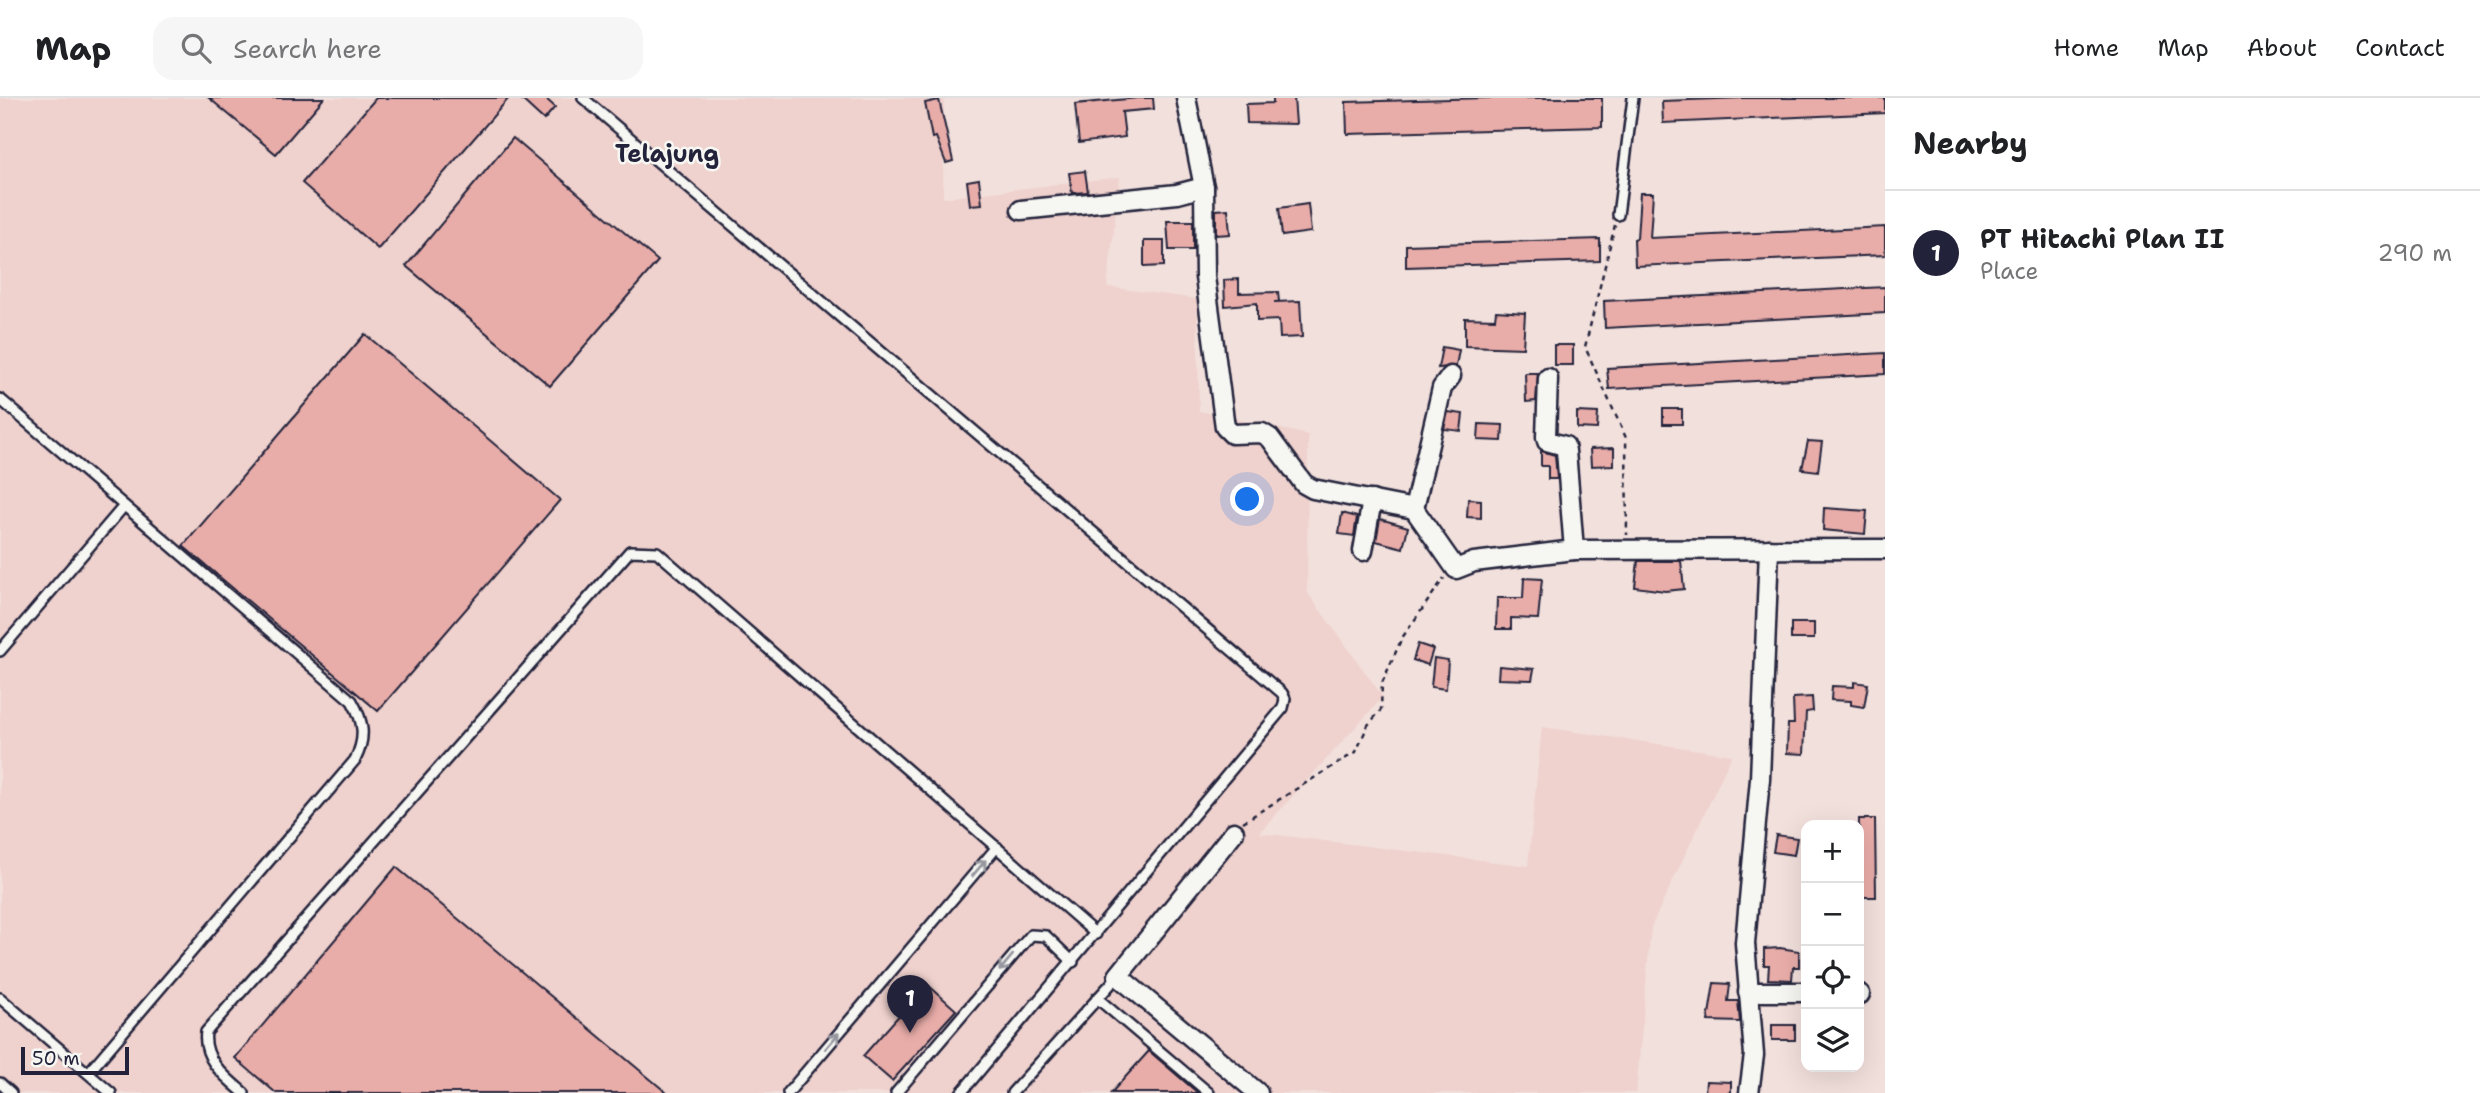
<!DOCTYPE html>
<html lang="en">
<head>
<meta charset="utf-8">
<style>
	:root { --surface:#fff; --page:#f6f6f6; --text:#202124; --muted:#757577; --line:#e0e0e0; --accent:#22223b }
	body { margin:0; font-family:"Shantell Sans",sans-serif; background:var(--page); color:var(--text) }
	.controls { position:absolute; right:21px; bottom:21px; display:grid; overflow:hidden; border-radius:14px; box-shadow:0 7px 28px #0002 }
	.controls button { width:63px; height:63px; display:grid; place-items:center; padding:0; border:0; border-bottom:2px solid var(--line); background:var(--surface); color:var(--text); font:35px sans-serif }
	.scale { position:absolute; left:21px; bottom:18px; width:108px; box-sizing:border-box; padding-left:7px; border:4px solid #22223b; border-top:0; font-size:19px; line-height:24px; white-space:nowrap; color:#22223b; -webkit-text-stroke:5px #f6f6f2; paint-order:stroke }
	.you { position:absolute; left:1248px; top:402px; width:24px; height:24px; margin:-18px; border:5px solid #fff; border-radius:50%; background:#1a73e8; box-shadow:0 0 0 10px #1a73e833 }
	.badge { display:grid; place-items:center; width:46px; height:46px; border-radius:50%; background:var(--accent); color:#fff; font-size:23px; font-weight:700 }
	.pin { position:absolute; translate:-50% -58px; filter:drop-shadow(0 2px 4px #0008) }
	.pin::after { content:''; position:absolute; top:37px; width:24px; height:21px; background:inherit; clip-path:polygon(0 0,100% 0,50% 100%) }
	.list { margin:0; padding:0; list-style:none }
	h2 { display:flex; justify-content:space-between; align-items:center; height:91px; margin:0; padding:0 28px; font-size:30px }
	h2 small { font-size:23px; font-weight:400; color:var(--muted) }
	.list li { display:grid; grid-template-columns:46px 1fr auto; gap:21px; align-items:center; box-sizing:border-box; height:126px; padding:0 28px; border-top:2px solid var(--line) }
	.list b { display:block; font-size:26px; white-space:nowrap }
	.list p { margin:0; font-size:23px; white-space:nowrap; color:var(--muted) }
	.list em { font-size:23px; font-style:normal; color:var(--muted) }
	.icon { flex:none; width:38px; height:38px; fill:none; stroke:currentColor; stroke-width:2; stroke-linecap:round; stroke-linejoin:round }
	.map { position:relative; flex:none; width:1885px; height:995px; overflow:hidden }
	header { display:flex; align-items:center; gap:42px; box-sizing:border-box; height:98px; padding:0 35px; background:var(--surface); border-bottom:2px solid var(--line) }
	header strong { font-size:33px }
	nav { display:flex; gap:38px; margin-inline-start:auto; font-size:24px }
	.search { width:490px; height:63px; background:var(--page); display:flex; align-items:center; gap:18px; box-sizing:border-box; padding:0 24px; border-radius:21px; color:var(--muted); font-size:26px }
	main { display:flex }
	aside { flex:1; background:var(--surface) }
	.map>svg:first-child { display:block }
</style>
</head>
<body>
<header>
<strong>Map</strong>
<div class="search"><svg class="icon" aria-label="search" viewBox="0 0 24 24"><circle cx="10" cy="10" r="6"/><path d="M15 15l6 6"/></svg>Search here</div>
<nav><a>Home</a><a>Map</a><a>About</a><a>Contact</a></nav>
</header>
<main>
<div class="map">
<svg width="1885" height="995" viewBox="0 0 1885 995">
	<rect width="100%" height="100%" fill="#f2e0dc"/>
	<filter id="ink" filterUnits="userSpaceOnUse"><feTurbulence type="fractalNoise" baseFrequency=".0143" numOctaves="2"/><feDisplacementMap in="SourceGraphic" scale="14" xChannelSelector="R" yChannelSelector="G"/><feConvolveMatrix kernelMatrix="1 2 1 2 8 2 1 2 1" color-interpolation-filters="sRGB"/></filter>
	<g filter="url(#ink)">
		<polygon fill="#efd1cd" points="0,0 944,0 943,100 1120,79 1107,189 1197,201 1199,313 1308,337 1307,494 1383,599 1259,735 1528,768 1542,629 1732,657 1651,829 1636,995 0,995"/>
		<g fill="#e9ada9" stroke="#22223b" stroke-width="2">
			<polygon points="209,0 324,0 276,56"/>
			<polygon points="376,0 509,0 378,151 302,85"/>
			<polygon points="520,0 545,0 555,9 544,22"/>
			<polygon points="1138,0 1153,0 1154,11 1122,14 1125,39 1079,45 1075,6"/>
			<polygon points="1273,0 1294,0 1296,26 1247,25 1246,6 1273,5"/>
			<polygon points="1487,0 1602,0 1602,29 1347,36 1346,4"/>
			<polygon points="1744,0 1885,0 1885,15 1663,25 1662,3"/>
			<polygon points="939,2 953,63 946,65 936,39 932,40 925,5"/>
			<polygon points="513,40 658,163 550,288 406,168"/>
			<polygon points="1085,73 1088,94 1072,95 1069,75"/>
			<polygon points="979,81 982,106 970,107 967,83"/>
			<polygon points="1640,95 1653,95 1650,140 1885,129 1885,157 1635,168 1634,141 1637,140"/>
			<polygon points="1308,106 1311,134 1282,138 1279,110"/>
			<polygon points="1228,111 1230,136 1216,137 1216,112"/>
			<polygon points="1167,123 1193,123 1193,152 1169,152"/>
			<polygon points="1600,141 1600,163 1406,169 1406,147"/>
			<polygon points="1144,143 1164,143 1164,168 1144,169"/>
			<polygon points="1239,181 1239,195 1278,194 1279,204 1274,204 1300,203 1302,239 1280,240 1279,222 1257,223 1257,205 1225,208 1224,182"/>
			<polygon points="1885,189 1885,215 1605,230 1604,203"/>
			<polygon points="1496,213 1525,215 1523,250 1465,248 1465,220 1495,221"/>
			<polygon points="365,236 560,402 378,613 183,448"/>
			<rect x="1554" y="247" width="19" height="20"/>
			<polygon points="1442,249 1459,252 1456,268 1438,270"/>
			<polygon points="1885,255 1885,276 1609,291 1607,270"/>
			<polygon points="1525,275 1538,275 1536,303 1526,304"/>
			<rect x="1663" y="311" width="19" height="15"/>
			<polygon points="1448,314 1463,316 1461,333 1444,331"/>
			<polygon points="1577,314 1598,315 1597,331 1577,330"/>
			<polygon points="1479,326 1503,327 1502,343 1478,342"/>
			<polygon points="1808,343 1822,344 1818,373 1802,371"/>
			<polygon points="1614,350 1614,367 1591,368 1590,351"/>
			<polygon points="1541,353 1555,357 1557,381 1548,381 1548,368 1541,368"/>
			<polygon points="1468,401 1481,402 1481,420 1467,419"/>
			<polygon points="1824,410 1867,413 1865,436 1823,432"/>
			<polygon points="1342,415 1357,419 1354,438 1339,436"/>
			<polygon points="1380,421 1408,429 1403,450 1376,443"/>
			<polygon points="1638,463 1681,463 1684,491 1665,493 1635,489"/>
			<polygon points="1524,480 1542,481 1538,521 1511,520 1511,531 1496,531 1497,500 1523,500"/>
			<rect x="1791" y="525" width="23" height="16"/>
			<polygon points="1418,546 1433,551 1428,567 1413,562"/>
			<polygon points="1434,560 1448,562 1446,591 1431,589"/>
			<polygon points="1499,568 1534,571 1532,582 1498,581"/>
			<polygon points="1854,584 1868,586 1864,609 1851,607 1851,603 1831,602 1832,588 1854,589"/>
			<polygon points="1812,599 1813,613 1806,614 1804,656 1787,655 1788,626 1794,626 1793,600"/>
			<polygon points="1859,721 1875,721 1876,799 1859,799"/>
			<polygon points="1776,737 1797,740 1794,757 1773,754"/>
			<polygon points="396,769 667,995 276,995 235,960"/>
			<polygon points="1780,850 1799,853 1799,869 1793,869 1792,882 1768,881 1769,867 1764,867 1764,851"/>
			<polygon points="1714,885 1730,886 1728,903 1738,903 1740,924 1708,923"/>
			<polygon points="927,886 956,912 892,983 863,958"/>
			<rect x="1772" y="927" width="23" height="15"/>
			<polygon points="1149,953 1198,995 1111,995"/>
			<polygon points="1706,983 1731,984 1731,995 1705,995"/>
		</g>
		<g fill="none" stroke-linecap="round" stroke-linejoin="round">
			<g stroke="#22223b" stroke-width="14">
				<g id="lane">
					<polyline points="583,0 1282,595 1285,601 1283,610 961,995"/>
					<polyline points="1618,117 1633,0"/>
					<path d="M0 301 352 603C364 624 366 640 355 662L89 974"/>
					<polyline points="0,553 124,408"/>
					<polyline points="0,900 111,995"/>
					<polyline points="1097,900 1209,995"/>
					<polyline points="0,985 11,995"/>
					<path d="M244 995C225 979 202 961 206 934L630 453 657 454 1096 836"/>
					<polyline points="788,995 997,749"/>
					<polyline points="896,995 1031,837 1046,838 1073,864"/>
					<polyline points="1012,995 1118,878"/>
				</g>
			</g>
			<g stroke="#22223b" stroke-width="23">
				<g id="street">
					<polyline points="1186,0 1204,89 1205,179 1225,329 1232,336 1262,335 1270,340 1304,386 1313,391 1414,411 1456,471 1474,464 1574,452 1885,451"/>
					<polyline points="1021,112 1177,96 1204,89"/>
					<polyline points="1548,280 1546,339 1547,343 1565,348 1566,353 1574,452"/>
					<polyline points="1414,411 1442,290 1451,278"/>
					<polyline points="1363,453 1372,402"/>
					<polyline points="1234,734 1118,878 1258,995"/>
					<polyline points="1748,894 1806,894"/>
					<polyline points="1859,896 1860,896"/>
					<polyline points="1749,995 1754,957 1745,845 1760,681 1769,451"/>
				</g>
			</g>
			<g stroke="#22223b" stroke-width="2.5" stroke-dasharray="5 5" stroke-linecap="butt">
				<polyline points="1615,127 1585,249 1626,340 1627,437"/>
				<polyline points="1243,724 1356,654 1368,627 1381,612 1382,585 1402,540 1444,480"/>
			</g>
			<use href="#lane" stroke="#f6f6f2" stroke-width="9"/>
			<use href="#street" stroke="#f6f6f2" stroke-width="18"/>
		</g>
		<defs><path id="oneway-shaft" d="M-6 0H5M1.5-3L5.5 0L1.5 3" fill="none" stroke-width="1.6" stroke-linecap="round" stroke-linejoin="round" transform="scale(1.75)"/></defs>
		<g stroke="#9797a0">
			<use href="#oneway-shaft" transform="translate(979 770) rotate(-50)"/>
			<use href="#oneway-shaft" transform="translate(1006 865) rotate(130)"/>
			<use href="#oneway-shaft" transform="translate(832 943) rotate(-50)"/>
		</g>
	</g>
	<g text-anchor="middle" stroke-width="5" stroke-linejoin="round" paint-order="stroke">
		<g font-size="24" font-weight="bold" fill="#22223b" stroke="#f6f6f2">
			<text x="667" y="64">Telajung</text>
		</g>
	</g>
</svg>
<div class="controls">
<button>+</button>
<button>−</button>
<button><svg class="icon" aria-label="locate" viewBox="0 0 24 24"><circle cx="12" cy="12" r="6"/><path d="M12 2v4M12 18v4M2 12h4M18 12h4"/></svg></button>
<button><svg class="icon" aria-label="layers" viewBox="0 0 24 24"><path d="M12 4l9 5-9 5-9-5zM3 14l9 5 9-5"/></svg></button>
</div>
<div class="scale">50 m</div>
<div class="you"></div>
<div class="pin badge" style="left:910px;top:935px">1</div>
</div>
<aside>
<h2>Nearby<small></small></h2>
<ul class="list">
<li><span class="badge">1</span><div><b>PT Hitachi Plan II</b><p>Place</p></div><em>290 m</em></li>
</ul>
</aside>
</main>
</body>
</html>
